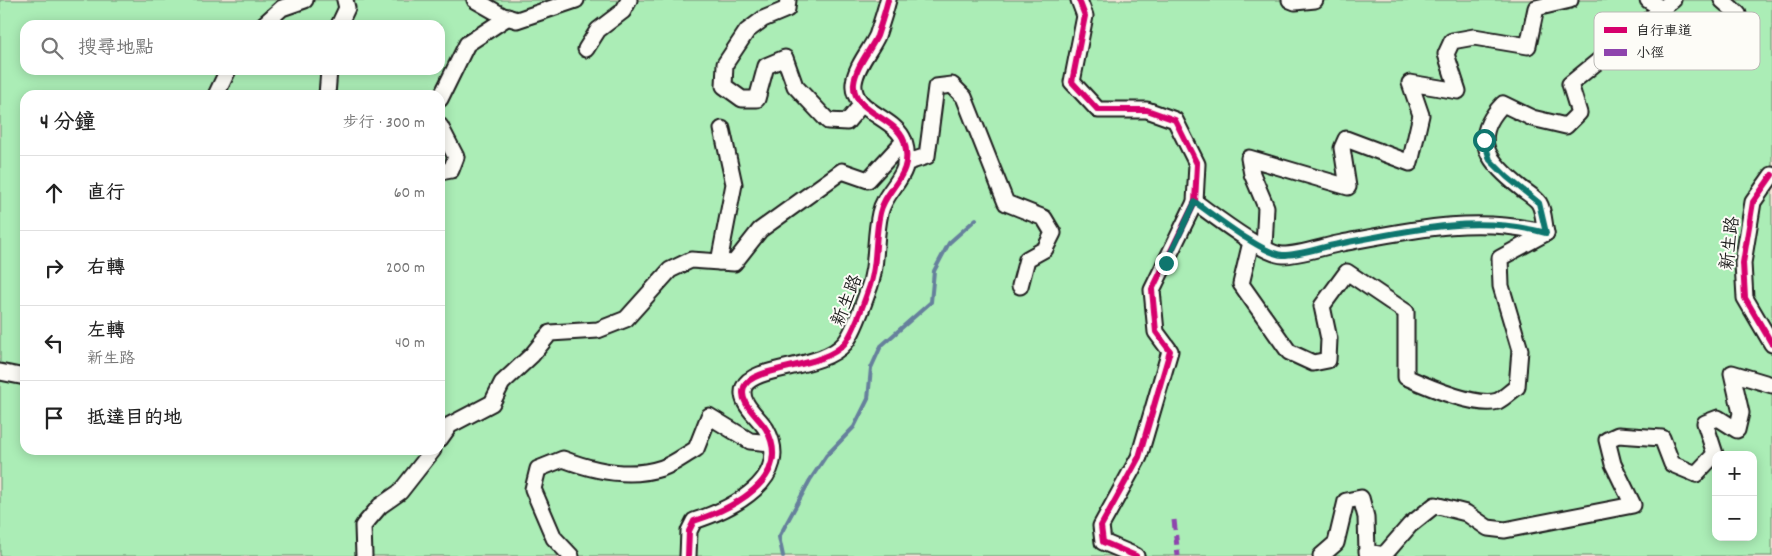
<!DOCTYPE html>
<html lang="zh-TW">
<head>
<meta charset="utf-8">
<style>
	:root { --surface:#fff; --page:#f6f6f6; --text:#222; --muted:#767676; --line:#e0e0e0 }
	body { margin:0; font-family:Dekko,"LXGW WenKai TC",sans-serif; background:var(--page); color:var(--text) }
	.controls { position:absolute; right:15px; bottom:15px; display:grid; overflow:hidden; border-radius:10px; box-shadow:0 2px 12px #0003 }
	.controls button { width:45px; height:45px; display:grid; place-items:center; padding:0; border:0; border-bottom:1px solid var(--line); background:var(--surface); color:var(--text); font:25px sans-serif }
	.stop { position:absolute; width:15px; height:15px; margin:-11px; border:4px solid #0f766e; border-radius:50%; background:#fff }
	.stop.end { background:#0f766e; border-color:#fff; box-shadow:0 1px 5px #0008 }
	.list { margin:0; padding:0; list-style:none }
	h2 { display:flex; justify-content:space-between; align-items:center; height:65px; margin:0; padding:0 20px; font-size:21px }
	h2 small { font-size:16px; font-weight:400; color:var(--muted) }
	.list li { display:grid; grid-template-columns:32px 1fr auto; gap:15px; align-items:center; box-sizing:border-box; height:75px; padding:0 20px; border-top:1px solid var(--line) }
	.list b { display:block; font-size:19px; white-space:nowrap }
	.list p { margin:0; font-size:16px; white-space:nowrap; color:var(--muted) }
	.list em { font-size:16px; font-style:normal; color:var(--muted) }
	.icon { flex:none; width:28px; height:28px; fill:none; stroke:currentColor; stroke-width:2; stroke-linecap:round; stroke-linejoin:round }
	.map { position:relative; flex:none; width:1772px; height:556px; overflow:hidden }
	.search { position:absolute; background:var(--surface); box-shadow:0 2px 12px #0003; left:20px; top:20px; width:425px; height:55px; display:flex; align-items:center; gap:12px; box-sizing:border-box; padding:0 18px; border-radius:15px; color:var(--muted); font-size:19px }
	.panel { position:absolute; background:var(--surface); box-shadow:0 2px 12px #0003; left:20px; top:90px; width:425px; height:365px; border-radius:15px }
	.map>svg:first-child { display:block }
</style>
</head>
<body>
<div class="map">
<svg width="1772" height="556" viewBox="0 0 1772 556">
	<rect width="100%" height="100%" fill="#f2e6d7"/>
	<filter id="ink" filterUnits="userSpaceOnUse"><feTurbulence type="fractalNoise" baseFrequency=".02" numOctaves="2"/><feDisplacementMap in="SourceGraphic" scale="10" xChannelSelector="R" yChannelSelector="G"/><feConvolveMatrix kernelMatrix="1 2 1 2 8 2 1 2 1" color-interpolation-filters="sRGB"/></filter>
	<g filter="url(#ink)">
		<path fill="#abedb6" stroke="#648469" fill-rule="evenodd" d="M0 0H1772V556H0ZM25 25H440V70H25ZM25 95H440V450H25ZM1716 455H1753V537H1716Z"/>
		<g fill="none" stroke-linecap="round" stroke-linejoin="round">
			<polyline stroke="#66809c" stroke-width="4" points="783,556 779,537 810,480 826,456 854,427 868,399 871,368 881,346 931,302 934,271 949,243 976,219"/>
			<g stroke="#1c1c1c" stroke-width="19">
				<g id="minor">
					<polyline points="475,0 503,16 517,20 576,0"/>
					<polyline points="788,0 787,9 763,19 747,31 725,64 724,86 742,99 757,99 766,66 785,58 795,86 828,121 847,122 862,104"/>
					<polyline points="1079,0 1085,16 1072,82 1098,110 1147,110 1175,120 1197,164 1195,202 1152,290 1156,332 1170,351 1139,457 1101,526 1103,542 1136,556"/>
					<polyline points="1290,0 1295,2 1315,0"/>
					<polyline points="1648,0 1662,9"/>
					<polyline points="1722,0 1738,14"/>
					<polyline points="263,25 282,8 305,0"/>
					<polyline points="339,25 347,8 345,0"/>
					<polyline points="586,49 598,30 623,11 629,0"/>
					<polyline points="216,95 228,70"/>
					<polyline points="327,95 329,70"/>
					<polyline points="440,99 467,44 508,17"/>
					<polyline points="440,126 456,157 451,170 440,172"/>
					<polyline points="905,163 927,156 936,87 952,85 964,97 1006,203 1044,218 1053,233 1045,249 1027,259 1020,286"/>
					<polyline points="1772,175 1753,202 1743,263 1745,298 1772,344"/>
					<path d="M1195 202C1212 214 1264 255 1283 255 1300 255 1325 246 1342 243 1411 230 1477 215 1546 233 1544 225 1544 211 1539 203 1536 198 1526 192 1521 188 1490 163 1468 140 1503 104L1532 118 1566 126 1579 113 1570 84 1673 0"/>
					<path d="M1251 242 1241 284 1289 352 1313 363 1328 360 1329 339 1322 306 1347 272 1406 312V377C1426 386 1476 408 1498 401 1504 398 1511 391 1517 387L1520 350 1501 286 1500 258 1546 233"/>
					<polyline points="1264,248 1266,207 1252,174 1249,158 1348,187 1342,148 1346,139 1410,163 1421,115 1410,83 1458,91 1446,54 1452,41 1474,37 1528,46 1536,8 1570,0"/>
					<polyline points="719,262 734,184 722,129"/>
					<polyline points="0,372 25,377"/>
					<polyline points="440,439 450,425 492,403 502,383 532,355 550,333 598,330 626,319 670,270 691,260 734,263 760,230 842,171 868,180 904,141"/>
					<polyline points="364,556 363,526 380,506 400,492 433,450"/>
					<path d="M571 556 554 538 533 489 538 469 563 459C594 471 629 479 662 468 674 464 685 455 696 449L709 416 750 441 771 443"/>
					<path d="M688 556 689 531 694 521C731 509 794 479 766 429 759 417 738 403 744 387 753 365 823 370 845 343 854 332 863 305 868 291 878 266 874 239 880 213 886 186 915 177 904 141 896 117 851 112 854 83 856 66 870 51 877 36 881 24 885 12 888 0"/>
					<polyline points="1321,556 1336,543 1346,501 1361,498 1366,517 1367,552 1384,555 1410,525 1435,505 1466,513 1488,528 1505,530 1633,505 1613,464 1607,440 1618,435 1662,438 1672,464 1696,474 1715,454 1705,423 1718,418 1737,430 1741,413 1732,373 1772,385"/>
				</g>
			</g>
			<use href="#minor" stroke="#fdfcf7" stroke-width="15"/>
			<polyline stroke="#8e44ad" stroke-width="5" stroke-dasharray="10 5" stroke-linecap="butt" points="1174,520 1178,556"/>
			<g stroke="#fdfcf7" stroke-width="9">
				<g id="cycleway">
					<polyline points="1079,0 1085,16 1072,82 1098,110 1147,110 1175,120 1197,164 1195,202 1152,290 1156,332 1170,351 1139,457 1101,526 1103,542 1136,556"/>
					<polyline points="1772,175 1753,202 1743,263 1745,298 1772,344"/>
					<path d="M688 556 689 531 694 521C731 509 794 479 766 429 759 417 738 403 744 387 753 365 823 370 845 343 854 332 863 305 868 291 878 266 874 239 880 213 886 186 915 177 904 141 896 117 851 112 854 83 856 66 870 51 877 36 881 24 885 12 888 0"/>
				</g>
			</g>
			<use href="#cycleway" stroke="#d6006c" stroke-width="6"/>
		</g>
	</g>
	<g fill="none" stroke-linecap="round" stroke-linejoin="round" filter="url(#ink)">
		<path stroke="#0f766e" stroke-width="6" d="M1166 263 1195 202C1212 214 1264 255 1283 255 1300 255 1321 247 1339 244 1410 230 1475 214 1546 233L1539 203 1507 177 1490 160 1484 140"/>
	</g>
	<g text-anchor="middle" stroke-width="4" stroke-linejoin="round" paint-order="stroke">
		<g font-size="18" fill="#1c1c1c" stroke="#fdfcf7">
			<text transform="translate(1729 243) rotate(-83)" y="6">新生路</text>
			<text transform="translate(846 300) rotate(-68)" y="6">新生路</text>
		</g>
	</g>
	<rect x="1594" y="12" width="166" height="58" rx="8" fill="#fdfcf7" stroke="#bab9b5" stroke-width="1"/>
	<rect x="1604" y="27" width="23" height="6" fill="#d6006c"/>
	<rect x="1604" y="49" width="23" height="7" fill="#8e44ad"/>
	<g font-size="14" fill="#1c1c1c">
		<text x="1636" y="35">自行車道</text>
		<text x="1636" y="57">小徑</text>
	</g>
</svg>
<div class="controls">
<button>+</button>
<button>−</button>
</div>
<div class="stop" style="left:1484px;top:140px"></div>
<div class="stop end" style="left:1166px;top:263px"></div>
<div class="search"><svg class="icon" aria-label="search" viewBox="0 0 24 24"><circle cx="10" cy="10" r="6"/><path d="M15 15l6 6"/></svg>搜尋地點</div>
<section class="panel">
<h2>4 分鐘<small>步行 · 300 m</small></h2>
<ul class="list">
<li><svg class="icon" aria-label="ahead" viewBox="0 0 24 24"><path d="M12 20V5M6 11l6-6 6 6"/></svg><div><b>直行</b></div><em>60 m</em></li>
<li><svg class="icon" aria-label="right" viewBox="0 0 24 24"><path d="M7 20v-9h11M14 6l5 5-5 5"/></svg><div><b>右轉</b></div><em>200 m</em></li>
<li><svg class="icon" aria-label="left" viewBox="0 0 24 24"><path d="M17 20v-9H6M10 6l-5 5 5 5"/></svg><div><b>左轉</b><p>新生路</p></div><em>40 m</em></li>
<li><svg class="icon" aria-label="arrive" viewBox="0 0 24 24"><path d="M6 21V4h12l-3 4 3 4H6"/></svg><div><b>抵達目的地</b></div></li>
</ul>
</section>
</div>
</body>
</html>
